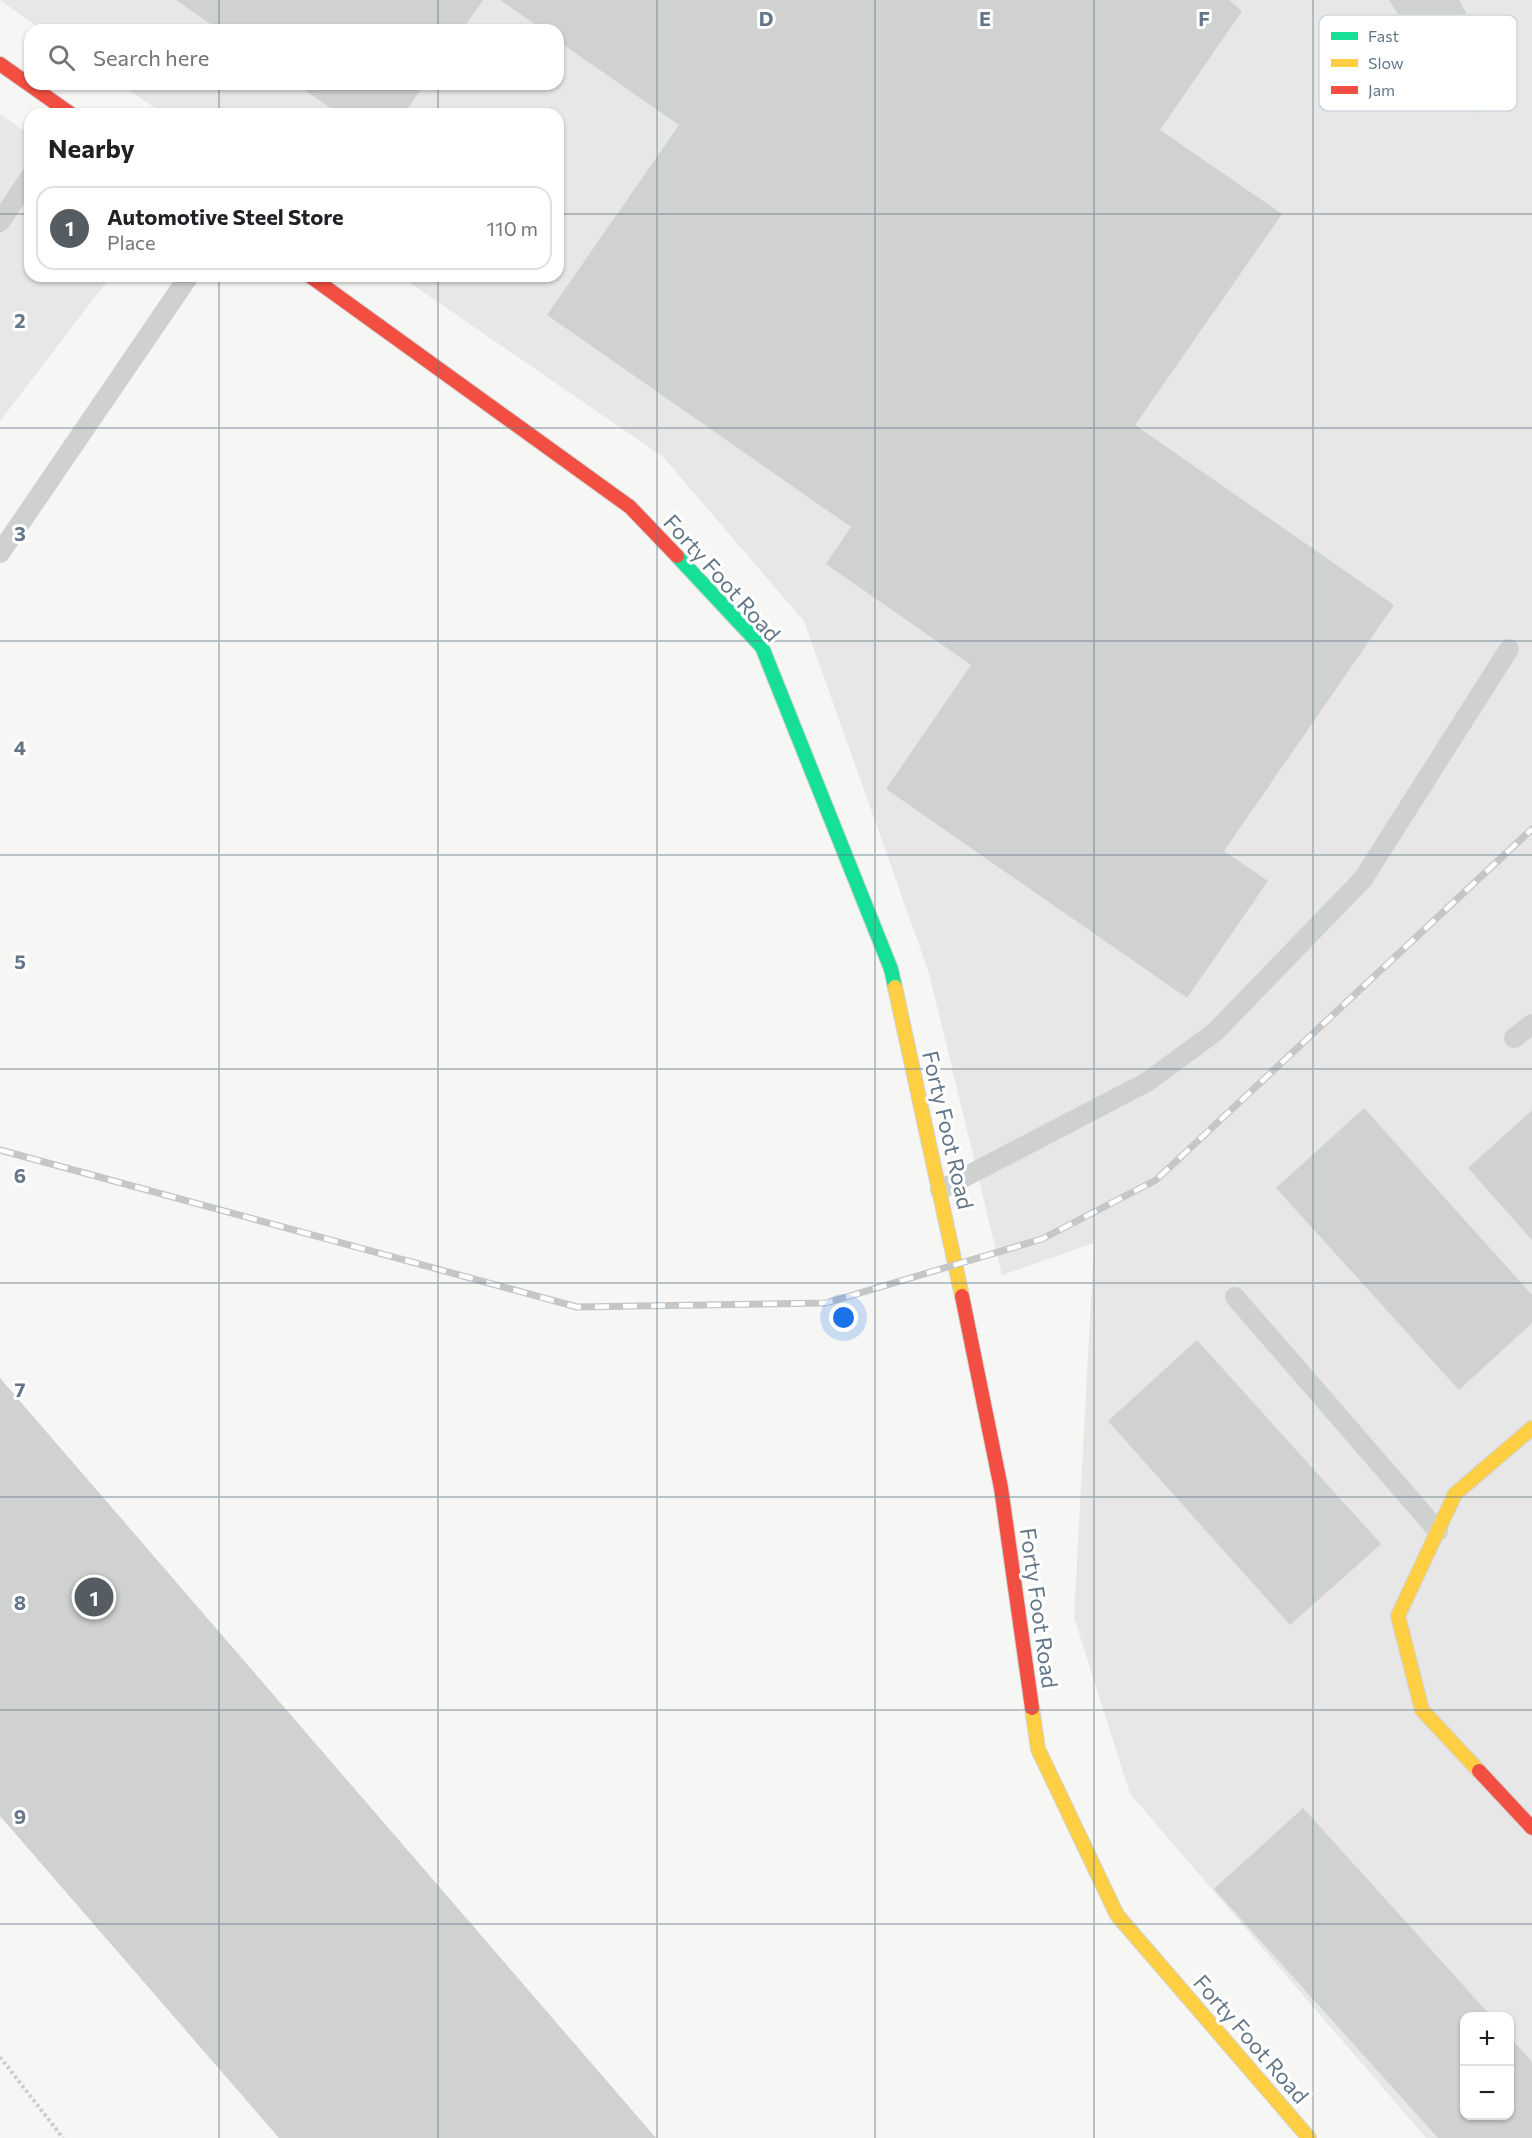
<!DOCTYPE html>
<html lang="en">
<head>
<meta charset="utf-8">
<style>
	:root { --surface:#fff; --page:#f6f6f6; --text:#202124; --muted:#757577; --line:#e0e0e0; --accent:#555c62 }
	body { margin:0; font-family:Commissioner,sans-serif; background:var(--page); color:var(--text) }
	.controls { position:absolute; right:18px; bottom:18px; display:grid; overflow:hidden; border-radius:12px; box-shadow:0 2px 4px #0004 }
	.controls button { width:54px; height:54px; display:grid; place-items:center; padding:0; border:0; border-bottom:2px solid var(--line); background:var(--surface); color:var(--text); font:30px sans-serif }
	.you { position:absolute; left:844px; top:1318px; width:21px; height:21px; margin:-15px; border:4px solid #fff; border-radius:50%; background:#1a73e8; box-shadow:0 0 0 9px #1a73e833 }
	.badge { display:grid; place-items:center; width:39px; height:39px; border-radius:50%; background:var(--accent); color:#fff; font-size:20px; font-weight:700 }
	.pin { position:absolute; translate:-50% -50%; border:3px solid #fff; box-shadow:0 2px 6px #0006 }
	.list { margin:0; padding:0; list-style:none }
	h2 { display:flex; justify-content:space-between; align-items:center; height:78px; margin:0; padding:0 24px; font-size:26px }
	h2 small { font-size:20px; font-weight:400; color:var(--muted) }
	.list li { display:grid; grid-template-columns:39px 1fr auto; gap:18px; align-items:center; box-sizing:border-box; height:84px; margin:0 12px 12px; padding:0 12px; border:2px solid var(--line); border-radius:18px }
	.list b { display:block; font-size:22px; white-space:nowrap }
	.list p { margin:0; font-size:20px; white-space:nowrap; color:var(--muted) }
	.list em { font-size:20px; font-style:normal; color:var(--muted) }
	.icon { flex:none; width:33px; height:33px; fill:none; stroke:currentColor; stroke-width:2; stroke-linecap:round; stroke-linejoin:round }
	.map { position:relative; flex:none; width:1532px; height:2138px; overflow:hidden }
	.search { position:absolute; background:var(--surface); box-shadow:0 2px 4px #0004; left:24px; top:24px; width:540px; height:66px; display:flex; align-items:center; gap:15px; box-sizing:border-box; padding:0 21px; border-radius:18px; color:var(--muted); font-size:22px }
	.panel { position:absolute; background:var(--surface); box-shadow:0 2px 4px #0004; left:24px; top:108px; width:540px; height:174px; border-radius:18px }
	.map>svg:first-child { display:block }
</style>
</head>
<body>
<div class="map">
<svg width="1532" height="2138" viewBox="0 0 1532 2138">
	<rect width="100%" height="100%" fill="#f6f6f4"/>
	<g fill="#e6e7e6" fill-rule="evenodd">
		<path d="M0 0H1532V2138H1426L1130 1794 1074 1617 1094 1243 1002 1275 929 973 804 621 663 457 400 276H558V114H164L120 84H558V30H42ZM1464 2016H1510V2116H1464Z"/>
		<polygon points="0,114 30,135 30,276 111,276 0,421"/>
	</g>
	<g fill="#d0d2d2">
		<polygon points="176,0 483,0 462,30 219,30"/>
		<polygon points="500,0 1229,0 1242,11 1160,130 1282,214 1135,425 1394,605 1224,851 1268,881 1187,998 886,789 971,665 826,564 851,527 547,315 679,125 558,41 558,30 543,30"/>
		<polygon points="1389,0 1459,0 1488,54 1480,59 1499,96 1472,113 1451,77 1442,82"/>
		<polygon points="296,84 424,84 404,114 339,114"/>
		<polygon points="1364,1108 1532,1295 1532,1323 1459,1390 1276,1188"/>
		<polygon points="1532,1110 1532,1240 1468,1168"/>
		<polygon points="1197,1340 1381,1544 1290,1625 1108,1421"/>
		<polygon points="0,1378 656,2138 279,2138 0,1816"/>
		<polygon points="1303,1808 1491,2016 1464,2016 1464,2116 1510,2116 1510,2037 1532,2062 1532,2138 1438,2138 1214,1889"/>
	</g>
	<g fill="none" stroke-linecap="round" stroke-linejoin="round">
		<g stroke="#d1d3d4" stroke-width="16">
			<polyline id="fast" points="677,556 762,647 891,969 895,987"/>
		</g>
		<g stroke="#d1d3d4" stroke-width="16">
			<g id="slow">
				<polyline points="895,987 962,1296"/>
				<polyline points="1032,1708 1038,1749 1117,1915 1309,2138"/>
				<polyline points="1479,1771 1422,1710 1398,1616 1455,1494 1532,1428"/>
			</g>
		</g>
		<g stroke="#d1d3d4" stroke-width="16">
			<g id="jam">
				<polyline points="0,64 71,114"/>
				<polyline points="310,276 630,507 677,556"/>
				<polyline points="962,1296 1001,1488 1032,1708"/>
				<polyline points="1479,1771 1532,1828"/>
			</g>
		</g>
		<polyline stroke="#cccdce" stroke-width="4" stroke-dasharray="3 3" stroke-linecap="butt" points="0,2057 63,2138"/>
		<g stroke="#cfd1d1" stroke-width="20">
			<polyline points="0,222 30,177"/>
			<polyline points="0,553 189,276"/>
			<polyline points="1514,1038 1532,1024"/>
			<polyline points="940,1190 1147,1082 1215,1032 1363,879 1509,649"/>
			<polyline points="1235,1297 1438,1531"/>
		</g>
		<use href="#fast" stroke="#16e098" stroke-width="14"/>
		<use href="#slow" stroke="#ffcf43" stroke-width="14"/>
		<use href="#jam" stroke="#f24e42" stroke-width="14"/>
		<g stroke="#c5c6c7" stroke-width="7">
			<polyline id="rail" points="0,1150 577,1307 826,1303 1042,1239 1156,1180 1532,829"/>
		</g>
		<use href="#rail" stroke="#fff" stroke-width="4.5" stroke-dasharray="14" stroke-linecap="butt"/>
	</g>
	<path fill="none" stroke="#637687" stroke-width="1.5" stroke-opacity="0.55" d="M219 0V30M438 0V30M657 0V2138M875 0V2138M1094 0V2138M1313 0V2138M219 84V114M438 84V114M0 214H30M558 214H1532M219 276V2138M438 276V2138M0 428H1532M0 641H1532M0 855H1532M0 1069H1532M0 1283H1532M0 1497H1532M0 1710H1532M0 1924H1532"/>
	<g text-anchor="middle" stroke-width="6" stroke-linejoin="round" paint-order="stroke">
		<g font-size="22" fill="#637687" stroke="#fff">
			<text transform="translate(722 578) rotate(48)" y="8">Forty Foot Road</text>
			<text transform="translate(948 1130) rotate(77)" y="8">Forty Foot Road</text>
			<text transform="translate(1039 1608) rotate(82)" y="8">Forty Foot Road</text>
			<text transform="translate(1251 2039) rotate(49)" y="8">Forty Foot Road</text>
		</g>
	</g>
	<rect x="1319" y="15" width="198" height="96" rx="9" fill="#fff" stroke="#d0d6db" stroke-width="1.5"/>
	<rect x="1331" y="32" width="27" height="8" fill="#16e098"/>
	<rect x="1331" y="59" width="27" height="8" fill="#ffcf43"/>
	<rect x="1331" y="86" width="27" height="8" fill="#f24e42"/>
	<g font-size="16" fill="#637687">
		<text x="1368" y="42">Fast</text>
		<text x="1368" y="69">Slow</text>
		<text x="1368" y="96">Jam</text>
	</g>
	<g font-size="20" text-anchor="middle" font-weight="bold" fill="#637687" stroke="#fff" stroke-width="6" stroke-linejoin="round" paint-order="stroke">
		<text x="766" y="26">D</text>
		<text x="985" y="26">E</text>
		<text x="1204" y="26">F</text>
		<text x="20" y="328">2</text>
		<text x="20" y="541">3</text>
		<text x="20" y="755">4</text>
		<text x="20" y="969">5</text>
		<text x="20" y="1183">6</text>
		<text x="20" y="1397">7</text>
		<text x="20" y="1610">8</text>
		<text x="20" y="1824">9</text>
	</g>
</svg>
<div class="controls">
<button>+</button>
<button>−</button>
</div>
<div class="you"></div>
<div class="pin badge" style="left:94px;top:1597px">1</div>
<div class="search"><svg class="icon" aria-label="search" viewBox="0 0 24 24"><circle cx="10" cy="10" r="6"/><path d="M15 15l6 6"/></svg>Search here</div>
<section class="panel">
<h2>Nearby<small></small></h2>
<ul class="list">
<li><span class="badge">1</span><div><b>Automotive Steel Store</b><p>Place</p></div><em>110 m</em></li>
</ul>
</section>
</div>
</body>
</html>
